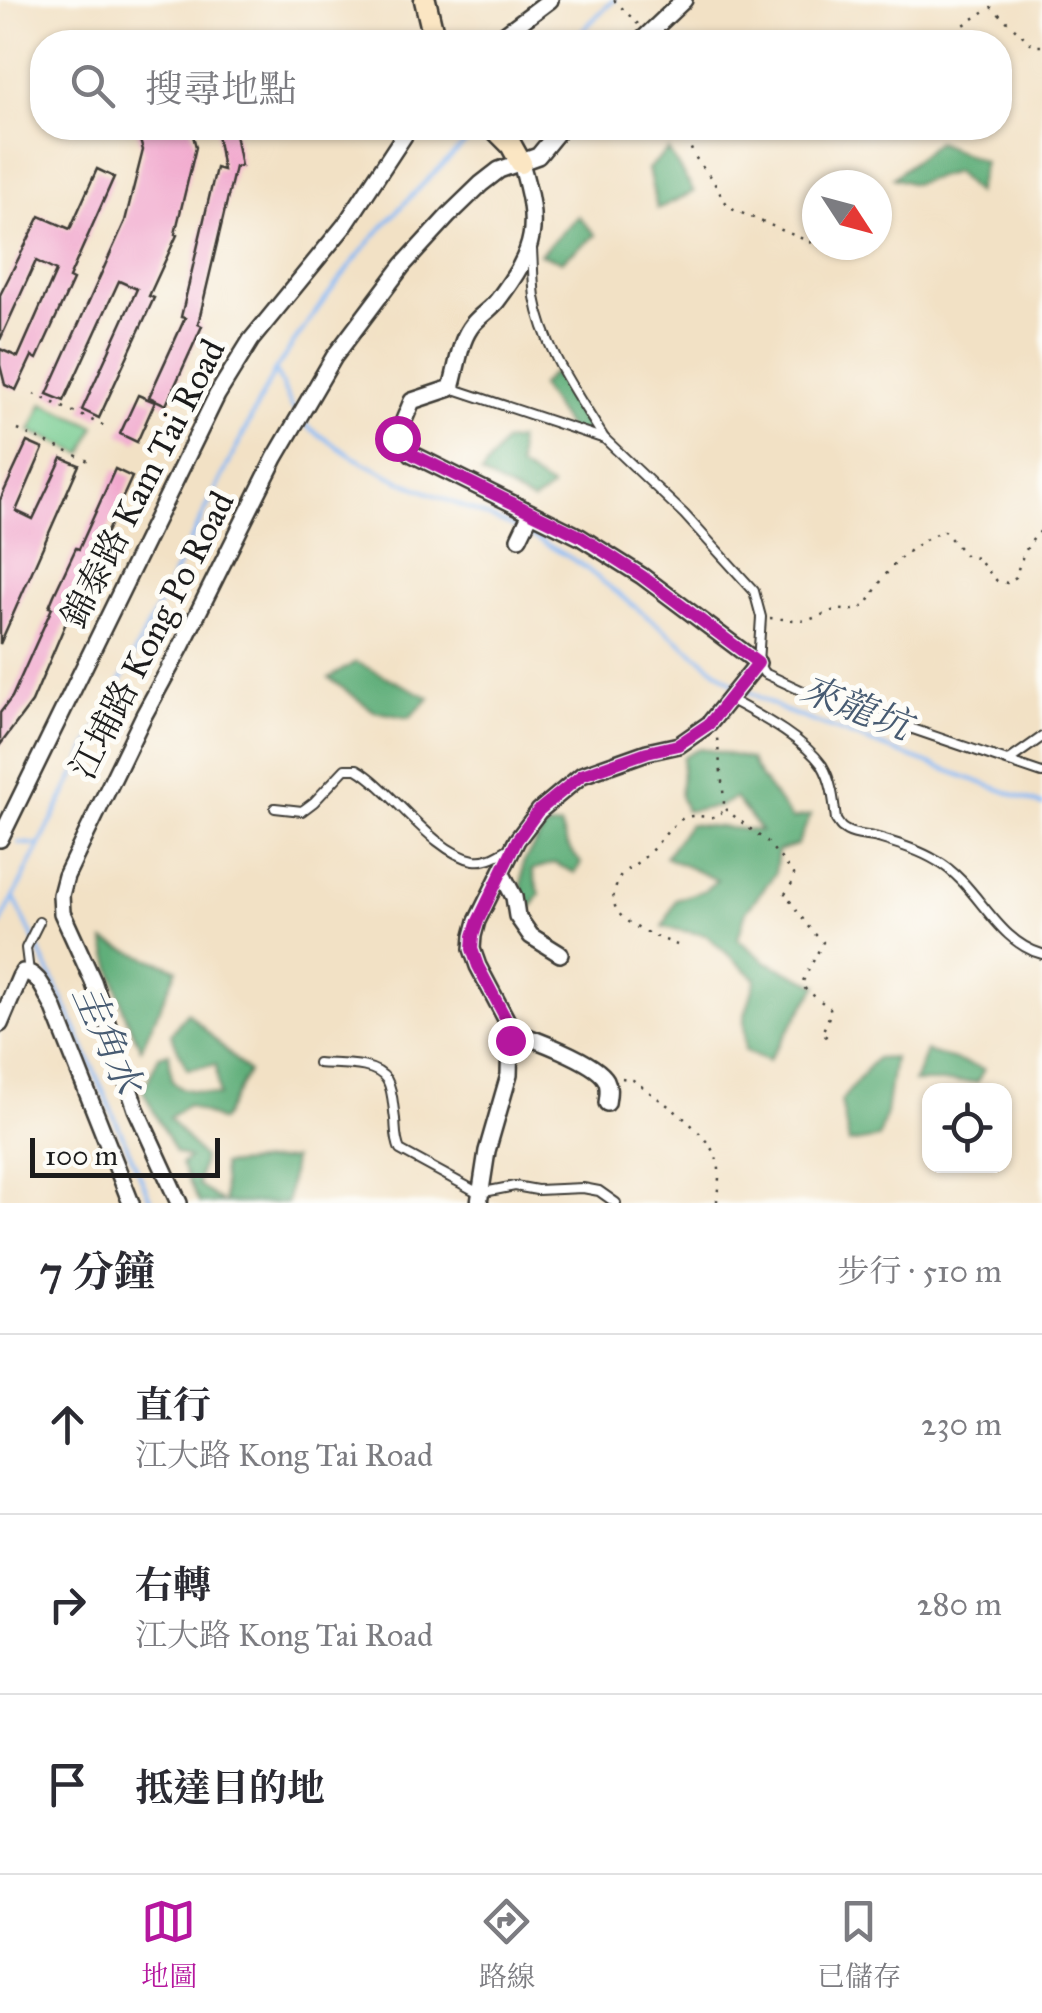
<!DOCTYPE html>
<html lang="zh-TW">
<head>
<meta charset="utf-8">
<style>
	:root { --surface:#fff; --page:#f2f2f3; --text:#2b2b33; --muted:#7c7c81; --line:#e1e1e2; --accent:#b5179e }
	body { margin:0; font-family:"IM FELL Great Primer","Noto Serif TC",serif; background:var(--page); color:var(--text) }
	.controls { position:absolute; right:30px; bottom:30px; display:grid; overflow:hidden; border-radius:20px; box-shadow:0 2px 8px #0004 }
	.controls button { width:90px; height:90px; display:grid; place-items:center; padding:0; border:0; border-bottom:2px solid var(--line); background:var(--surface); color:var(--text); font:50px sans-serif }
	.compass { position:absolute; left:802px; top:170px; width:90px; height:90px; border-radius:50%; background:var(--surface); box-shadow:0 2px 8px #0004; rotate:126deg }
	.scale { position:absolute; left:30px; bottom:25px; width:190px; box-sizing:border-box; padding-left:10px; border:5px solid #1c1c1c; border-top:0; font-size:28px; line-height:35px; white-space:nowrap; color:#1c1c1c; -webkit-text-stroke:8px #fdfcf7; paint-order:stroke }
	.stop { position:absolute; width:30px; height:30px; margin:-22px; border:8px solid #b5179e; border-radius:50%; background:#fff }
	.stop.end { background:#b5179e; border-color:#fff; box-shadow:0 2px 10px #0008 }
	.list { margin:0; padding:0; list-style:none }
	h2 { display:flex; justify-content:space-between; align-items:center; height:130px; margin:0; padding:0 40px; font-size:42px }
	h2 small { font-size:32px; font-weight:400; color:var(--muted) }
	.list li { display:grid; grid-template-columns:65px 1fr auto; gap:30px; align-items:center; box-sizing:border-box; height:180px; padding:0 40px; border-top:2px solid var(--line) }
	.list b { display:block; font-size:38px; white-space:nowrap }
	.list p { margin:0; font-size:32px; white-space:nowrap; color:var(--muted) }
	.list em { font-size:32px; font-style:normal; color:var(--muted) }
	.icon { flex:none; width:55px; height:55px; fill:none; stroke:currentColor; stroke-width:2; stroke-linecap:round; stroke-linejoin:round }
	.map { position:relative; flex:none; width:1042px; height:1203px; overflow:hidden }
	.search { position:absolute; background:var(--surface); box-shadow:0 2px 8px #0004; left:30px; right:30px; top:30px; height:110px; display:flex; align-items:center; gap:25px; box-sizing:border-box; padding:0 35px; border-radius:40px; color:var(--muted); font-size:38px }
	.sheet { height:670px; background:var(--surface) }
	nav { display:flex; justify-content:space-around; align-items:center; box-sizing:border-box; height:140px; border-top:2px solid var(--line); background:var(--surface); font-size:28px; color:var(--muted) }
	nav a { display:grid; justify-items:center; gap:5px }
	nav .on { color:var(--accent) }
	.map>svg:first-child { display:block }
</style>
</head>
<body>
<div class="map">
<svg width="1042" height="1203" viewBox="0 0 1042 1203">
	<rect width="100%" height="100%" fill="#fdfcf7"/>
	<filter id="ink" filterUnits="userSpaceOnUse"><feTurbulence type="fractalNoise" baseFrequency=".01" numOctaves="2"/><feDisplacementMap in="SourceGraphic" scale="20" xChannelSelector="R" yChannelSelector="G"/><feConvolveMatrix kernelMatrix="1 2 1 2 8 2 1 2 1" color-interpolation-filters="sRGB"/></filter>
	<filter id="wash" filterUnits="userSpaceOnUse"><feTurbulence type="fractalNoise" baseFrequency=".0048" numOctaves="4" result="noise"/><feDisplacementMap in="SourceGraphic" scale="40" xChannelSelector="R" yChannelSelector="G"/><feGaussianBlur stdDeviation="2.25" result="paint"/><feColorMatrix in="noise" values="0 0 0 0 0 0 0 0 0 0 0 0 0 0 0 0 0 1.4 0 .05"/><feComposite in="paint" operator="in"/></filter>
	<g filter="url(#wash)">
		<rect width="100%" height="100%" fill="#f2e1c5"/>
		<polygon fill="#75cb8f" stroke="#487456" stroke-width="2.5" points="43,403 95,426 83,454 30,431"/>
		<g fill="#60af7a" stroke="#3e664b" stroke-width="2.5">
			<polygon points="937,142 984,162 976,193 955,172 913,184 893,178"/>
			<polygon points="668,150 694,192 657,209 648,169"/>
			<polygon points="578,216 596,235 561,261 540,254"/>
			<polygon points="553,372 593,428 574,437 540,386"/>
			<polygon points="518,440 519,467 552,488 533,502 481,474 504,442"/>
			<polygon points="356,662 430,698 409,718 374,711 329,678"/>
			<polygon points="701,748 750,759 759,775 792,819 811,815 797,845 778,851 775,874 746,911 738,939 766,962 818,985 768,1061 745,1051 744,1019 756,979 706,935 663,927 676,900 705,890 717,880 665,857 689,824 761,831 735,798 718,807 686,811 680,796 683,757"/>
			<polygon points="560,826 567,845 581,863 575,873 554,863 532,870 540,894 527,914 521,902 523,863 545,828"/>
			<polygon points="104,941 177,969 141,1049 124,1012"/>
			<polygon points="187,1012 248,1072 221,1121 187,1105 169,1118 203,1158 198,1185 223,1203 199,1203 181,1164 189,1158 175,1152 143,1091 159,1056 169,1053 172,1081 180,1088 219,1096 216,1065 187,1069 171,1034"/>
			<polygon points="926,1051 984,1069 977,1082 914,1082"/>
			<polygon points="894,1058 886,1113 879,1138 849,1143 841,1101 875,1059"/>
			<polygon points="293,1159 287,1203 225,1203 222,1165"/>
		</g>
		<g fill="none" stroke-linecap="round" stroke-linejoin="round">
			<g stroke="#88b9f4" stroke-width="4">
				<polyline points="570,42 614,0"/>
				<polyline points="276,372 291,405 297,413"/>
				<polyline points="303,420 308,427 353,457 400,481 516,528"/>
				<polyline points="525,532 579,563 735,685"/>
				<polyline points="744,689 785,711 1042,805"/>
				<polyline points="19,843 39,845"/>
				<polyline points="14,898 64,1002 152,1203"/>
				<path d="M0 925 275 370C303 329 331 289 362 251 398 207 440 167 481 128"/>
			</g>
		</g>
		<g id="blocks">
			<g fill="#f1a8cd">
				<polygon points="136,128 191,128 196,147 175,234 177,235 149,296 154,298 99,418 82,410 137,289 119,281 64,401 47,394 125,221 143,150"/>
				<polygon points="216,128 234,128 241,166 235,167 198,324 202,326 166,405 149,397 185,318 181,317 216,168 223,170"/>
				<polygon points="97,169 114,177 69,278 73,280 37,359 32,356 16,390 5,385 0,365 0,349 18,357 56,271 36,261 0,340 0,295 40,216 70,229"/>
				<polygon points="138,395 155,402 137,442 120,434"/>
				<polygon points="27,442 43,449 16,511 33,519 62,458 79,465 0,644 0,500"/>
				<polygon points="115,469 132,477 96,556 93,554 65,616 68,618 32,702 0,745 0,713 12,697 52,608 49,607 54,595 76,548 79,549"/>
			</g>
		</g>
	</g>
	<g filter="url(#ink)">
		<use href="#blocks" fill-opacity="0" stroke="#3c3a35" stroke-width="2.5"/>
		<g fill="none" stroke-linecap="round" stroke-linejoin="round">
			<g stroke="#3c3a35" stroke-width="12">
				<g id="lane">
					<path d="M532 249C533 265 533 281 535 297 544 349 577 394 604 438"/>
					<polyline points="451,388 605,439 684,514 754,591 761,617 758,663 764,673 807,693 1042,773"/>
					<path d="M729 699C758 715 802 737 822 765 832 781 834 802 836 820 841 827 840 827 847 831 856 836 868 835 878 838 898 844 919 850 937 861 978 884 995 941 1042 954"/>
					<polyline points="1008,761 1042,737"/>
					<path d="M275 808 302 811 314 802 345 769H357C393 790 433 853 474 860 488 862 500 854 511 847"/>
					<polyline points="29,972 26,948 39,922"/>
					<path d="M318 1063C338 1065 375 1061 387 1080 393 1090 393 1107 395 1119 396 1130 395 1139 400 1150L479 1193 515 1186 537 1190 583 1188 599 1191 616 1203"/>
				</g>
			</g>
			<g stroke="#3c3a35" stroke-width="20">
				<g id="street">
					<polyline points="494,42 550,0"/>
					<polyline points="640,42 684,0"/>
					<polyline points="519,538 531,513"/>
					<polyline points="0,839 217,395 251,340 345,225 409,128"/>
					<polyline points="502,874 514,897 517,916 531,936 560,954"/>
					<path d="M0 1024 20 977 23 972C39 972 45 993 53 1006L131 1203"/>
					<path d="M508 1030C529 1037 596 1061 606 1080 610 1088 608 1095 607 1103"/>
					<polyline points="179,1203 136,1109 93,981 62,913 61,895 66,876 144,715 181,647 275,458 334,357 403,265 449,215 481,184 499,170 538,156 561,128"/>
					<path d="M479 1203 487 1151 509 1075 510 1040 506 1019 478 966 472 949 473 936 477 921 517 840 539 811 582 775 647 752 679 745 709 724 758 663 642 576 580 537 412 454 397 437 412 401 451 388C457 369 459 344 470 328 477 317 489 311 497 301 537 248 540 227 521 163"/>
				</g>
			</g>
			<g stroke="#3c3a35" stroke-width="25">
				<g id="secondary">
					<polyline points="425,0 435,42"/>
					<polyline points="494,128 511,145 521,163"/>
				</g>
			</g>
			<g stroke="#3c3a35" stroke-width="2.5" stroke-dasharray="2.5 8" stroke-linecap="butt">
				<polyline points="614,0 638,24"/>
				<polyline points="938,42 991,7 1034,46 1042,46"/>
				<path d="M687 128C688 154 699 161 713 181 720 192 722 200 732 209L817 245"/>
				<polyline points="877,231 894,224"/>
				<polyline points="819,246 836,251 844,245"/>
				<polyline points="34,394 109,428"/>
				<polyline points="18,430 93,463"/>
				<path d="M770 618 806 621 837 609 850 611 866 606C888 566 902 552 943 530L966 556 977 558 997 581 1007 583 1016 577C1020 559 1028 542 1042 530"/>
				<polyline points="725,809 767,842 794,874 794,880 785,894 810,929 823,942 802,983 806,990 830,1008 831,1012 822,1033 829,1039"/>
				<path d="M677 945C655 935 604 922 615 889 617 883 617 880 621 875 628 868 638 863 646 856 657 846 672 823 684 818 701 810 724 830 724 799L717 738"/>
				<path d="M622 1078 633 1080C660 1101 708 1129 718 1163 721 1175 717 1190 717 1203"/>
			</g>
			<use href="#lane" stroke="#fff" stroke-width="8"/>
			<use href="#street" stroke="#fff" stroke-width="15"/>
			<use href="#secondary" stroke="#fbe6c3" stroke-width="20"/>
		</g>
	</g>
	<g fill="none" stroke-linecap="round" stroke-linejoin="round" filter="url(#ink)">
		<polyline stroke="#b5179e" stroke-width="12" points="397,438 412,454 580,536 642,576 758,663 709,724 678,745 647,752 582,775 538,811 517,840 478,921 473,936 472,949 478,966 506,1019 510,1040"/>
	</g>
	<g text-anchor="middle" stroke-width="10" stroke-linejoin="round" paint-order="stroke">
		<g font-size="35" fill="#1c1c1c" stroke="#fdfcf7">
			<text transform="translate(143 483) rotate(-63)" y="12">錦泰路 Kam Tai Road</text>
			<text transform="translate(152 635) rotate(-63)" y="12">江埔路 Kong Po Road</text>
		</g>
		<g font-size="38" font-style="italic" fill="#475b72" stroke="#fdfcf7">
			<text transform="translate(856 707) rotate(21)" y="13">來龍坑</text>
			<text transform="translate(108 1039) rotate(66)" y="13">圭角水</text>
		</g>
	</g>
</svg>
<div class="controls">
<button><svg class="icon" aria-label="locate" viewBox="0 0 24 24"><circle cx="12" cy="12" r="6"/><path d="M12 2v4M12 18v4M2 12h4M18 12h4"/></svg></button>
</div>
<svg class="compass" viewBox="-18 -18 36 36"><path d="M0-13l5 13h-10z" fill="#e53935"/><path d="M0 13l5-13h-10z" fill="#7c7c81"/></svg>
<div class="scale">100 m</div>
<div class="stop" style="left:397px;top:438px"></div>
<div class="stop end" style="left:510px;top:1040px"></div>
<div class="search"><svg class="icon" aria-label="search" viewBox="0 0 24 24"><circle cx="10" cy="10" r="6"/><path d="M15 15l6 6"/></svg>搜尋地點</div>
</div>
<section class="sheet">
<h2>7 分鐘<small>步行 · 510 m</small></h2>
<ul class="list">
<li><svg class="icon" aria-label="ahead" viewBox="0 0 24 24"><path d="M12 20V5M6 11l6-6 6 6"/></svg><div><b>直行</b><p>江大路 Kong Tai Road</p></div><em>230 m</em></li>
<li><svg class="icon" aria-label="right" viewBox="0 0 24 24"><path d="M7 20v-9h11M14 6l5 5-5 5"/></svg><div><b>右轉</b><p>江大路 Kong Tai Road</p></div><em>280 m</em></li>
<li><svg class="icon" aria-label="arrive" viewBox="0 0 24 24"><path d="M6 21V4h12l-3 4 3 4H6"/></svg><div><b>抵達目的地</b></div></li>
</ul>
</section>
<nav>
<a class="on"><svg class="icon" aria-label="map" viewBox="0 0 24 24"><path d="M3 6l6-2 6 2 6-2v14l-6 2-6-2-6 2zM9 4v14M15 6v14"/></svg>地圖</a>
<a><svg class="icon" aria-label="directions" viewBox="0 0 24 24"><path d="M12 3l9 9-9 9-9-9zM9 14v-3h6M13 9l2 2-2 2"/></svg>路線</a>
<a><svg class="icon" aria-label="saved" viewBox="0 0 24 24"><path d="M7 4h10v16l-5-4-5 4z"/></svg>已儲存</a>
</nav>
</body>
</html>
